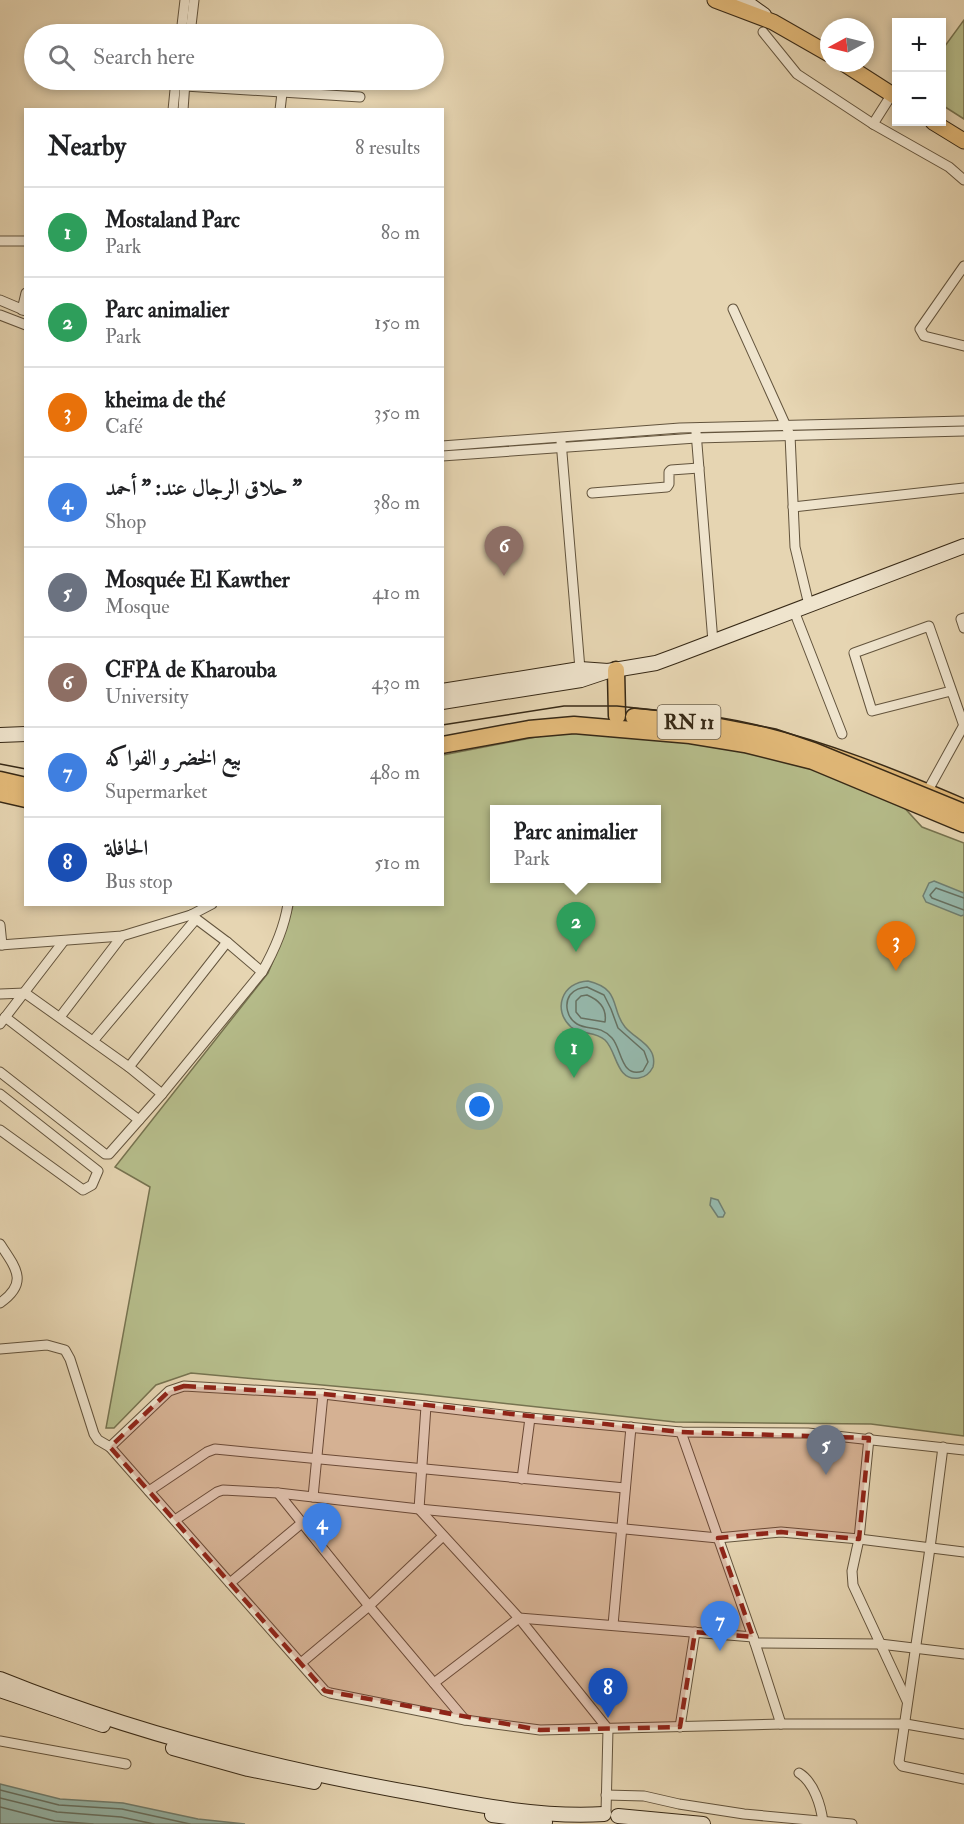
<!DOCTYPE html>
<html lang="en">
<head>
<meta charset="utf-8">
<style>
	:root { --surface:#fff; --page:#f6f6f6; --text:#202124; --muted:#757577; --line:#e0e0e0; --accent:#8f2418 }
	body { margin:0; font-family:"IM FELL Double Pica",Amiri,serif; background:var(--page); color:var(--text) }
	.controls { position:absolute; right:18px; top:18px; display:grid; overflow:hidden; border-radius:0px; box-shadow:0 3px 9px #0003 }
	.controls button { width:54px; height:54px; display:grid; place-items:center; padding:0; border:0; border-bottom:2px solid var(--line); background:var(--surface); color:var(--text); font:30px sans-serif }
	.compass { position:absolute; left:820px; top:18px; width:54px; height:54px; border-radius:50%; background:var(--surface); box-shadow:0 3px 9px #0003; rotate:263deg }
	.you { position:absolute; left:480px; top:1107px; width:21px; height:21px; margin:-15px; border:4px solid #fff; border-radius:50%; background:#1a73e8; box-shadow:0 0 0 9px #1a73e833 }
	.badge { display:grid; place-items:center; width:39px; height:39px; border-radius:50%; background:var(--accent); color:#fff; font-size:20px; font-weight:700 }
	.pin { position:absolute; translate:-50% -50px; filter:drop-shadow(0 2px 3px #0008) }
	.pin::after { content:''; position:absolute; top:32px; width:21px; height:18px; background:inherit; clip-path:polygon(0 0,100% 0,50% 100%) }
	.popup { position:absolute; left:490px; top:805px; width:171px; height:78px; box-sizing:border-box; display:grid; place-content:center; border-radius:0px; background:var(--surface); filter:drop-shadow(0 2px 4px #0005); font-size:20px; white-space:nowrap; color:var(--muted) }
	.popup b { font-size:22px; color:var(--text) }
	.popup::after { content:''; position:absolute; left:50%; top:100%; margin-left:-12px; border:12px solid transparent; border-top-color:var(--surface) }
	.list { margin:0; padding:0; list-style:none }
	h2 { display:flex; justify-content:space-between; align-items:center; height:78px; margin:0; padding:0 24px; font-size:26px }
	h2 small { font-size:20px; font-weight:400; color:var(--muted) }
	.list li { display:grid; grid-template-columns:39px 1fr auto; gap:18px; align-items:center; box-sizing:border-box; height:90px; padding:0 24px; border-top:2px solid var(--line) }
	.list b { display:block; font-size:22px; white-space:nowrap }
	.list p { margin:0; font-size:20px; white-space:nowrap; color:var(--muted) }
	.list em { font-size:20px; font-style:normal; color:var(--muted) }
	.icon { flex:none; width:33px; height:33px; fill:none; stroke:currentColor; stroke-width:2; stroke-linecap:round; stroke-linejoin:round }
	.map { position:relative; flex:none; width:964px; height:1824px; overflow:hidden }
	.search { position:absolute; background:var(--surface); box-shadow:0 3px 9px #0003; left:24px; top:24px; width:420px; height:66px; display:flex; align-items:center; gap:15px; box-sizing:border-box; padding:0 21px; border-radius:33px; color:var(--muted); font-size:22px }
	.panel { position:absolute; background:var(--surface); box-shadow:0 3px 9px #0003; left:24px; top:108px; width:420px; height:798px; border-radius:0px }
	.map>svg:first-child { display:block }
</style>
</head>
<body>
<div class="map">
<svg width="964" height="1824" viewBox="0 0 964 1824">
	<rect width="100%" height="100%" fill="#e6d5b2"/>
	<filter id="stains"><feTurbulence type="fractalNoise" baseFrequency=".00333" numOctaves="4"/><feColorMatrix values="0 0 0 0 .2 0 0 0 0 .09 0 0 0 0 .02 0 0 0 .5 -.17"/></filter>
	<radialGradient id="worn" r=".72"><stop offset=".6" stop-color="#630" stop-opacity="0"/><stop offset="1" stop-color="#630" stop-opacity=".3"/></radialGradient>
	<g fill="#b6bd8b" stroke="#767350" stroke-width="1.5" fill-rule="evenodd">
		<polygon points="964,20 964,119 942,105 942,50"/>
		<path d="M578 733 680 739 812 766 899 802 922 827 964 843V1436L871 1424 675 1422 420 1394 191 1373 156 1385 114 1428H106L150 1187 115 1167 268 973 284 935 293 905 442 904 443 755 541 736ZM495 810H657V878H495Z"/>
	</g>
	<g fill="#96b9ad" stroke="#707f71" stroke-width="1.5">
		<polygon points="934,881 964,893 964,915 961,916 926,902 923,896 929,883"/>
		<path d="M588 981C622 989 610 1009 625 1027 636 1040 658 1046 653 1067 650 1073 646 1077 639 1078 616 1082 617 1051 605 1040 595 1031 581 1035 571 1027 552 1010 562 982 588 981Z"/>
		<polygon points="711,1198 718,1200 725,1213 723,1217 718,1217 710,1205"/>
		<polygon points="0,1784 60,1799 123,1803 198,1819 245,1824 0,1824"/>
	</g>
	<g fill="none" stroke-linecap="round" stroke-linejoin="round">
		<g stroke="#667162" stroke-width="1.5">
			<polyline points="964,898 936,888 930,895 932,898 964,910"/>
			<path d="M587 987 604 995 611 1009 618 1028 644 1051 648 1062 643 1071C621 1079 622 1049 612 1038 599 1024 589 1031 577 1024 567 1018 564 1004 570 995 575 989 580 988 587 987Z"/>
			<path d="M587 995C599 1000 607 1009 605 1022L581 1018 576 1012V1001L581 996Z"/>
			<polyline points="0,1790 59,1805 122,1809 190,1824"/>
			<polyline points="0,1798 57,1812 121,1817 154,1824"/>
			<polyline points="0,1807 55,1821 93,1824"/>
		</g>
		<g stroke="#63543d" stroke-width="11">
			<g id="street">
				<polyline points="763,32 797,74 873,124 949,167 964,180"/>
				<polyline points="181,34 185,0"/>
				<polyline points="190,34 194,0"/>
				<polyline points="185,86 360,97"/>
				<polyline points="173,110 176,80"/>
				<polyline points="183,110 185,82"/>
				<polyline points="280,110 282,93"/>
				<polyline points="873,124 892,94"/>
				<polyline points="0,241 26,241"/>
				<polyline points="964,266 920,329 924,336 964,346"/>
				<polyline points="0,300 26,311"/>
				<polyline points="733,309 790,435 795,547 809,605"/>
				<polyline points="22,310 26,293"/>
				<polyline points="0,315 26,325"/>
				<polyline points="696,432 713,642"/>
				<polyline points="561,441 580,669"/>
				<polyline points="442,446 680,428 964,421"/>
				<polyline points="442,456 696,438 964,431"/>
				<polyline points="592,493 667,487 669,484 669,472 671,470 699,468"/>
				<polyline points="793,507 964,488"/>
				<polyline points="794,611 842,734"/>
				<polyline points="964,618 961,619 964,628"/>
				<polyline points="951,691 872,711 854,653 929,626 964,726"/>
				<polyline points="927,792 964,725"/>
				<polyline points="191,915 227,942 262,972"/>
				<polyline points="0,925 2,945"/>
				<polyline points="0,945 122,936 191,915 212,904"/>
				<polyline points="0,994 25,993 129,1067 162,1094"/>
				<polyline points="5,1017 139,1120"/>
				<polyline points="60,1017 122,936"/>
				<polyline points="0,1024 63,942"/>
				<polyline points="93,1041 196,919"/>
				<polyline points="129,1067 227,942"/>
				<path d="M0 1072 105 1154H109L162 1094 262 972C274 951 284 929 288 904"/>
				<polyline points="0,1094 98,1171 92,1185 83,1190 0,1130"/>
				<path d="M0 1244C16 1268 29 1283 0 1303"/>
				<polyline points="0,1349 47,1345 65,1350 70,1359 94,1434 98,1440 110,1447"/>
				<polyline points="426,1406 419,1509 519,1618 608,1729 606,1813"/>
				<polyline points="681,1432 753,1637 781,1724"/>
				<polyline points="869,1438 859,1539 852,1571 853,1585 907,1701"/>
				<polyline points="943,1447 930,1548 899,1762 902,1766 964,1779"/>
				<polyline points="964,1450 808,1433 681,1432 530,1418 323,1394 184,1386 169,1391 110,1447 325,1691 330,1693 465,1720 540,1730 781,1724 906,1724 964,1734"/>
				<polyline points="522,1479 530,1418"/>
				<polyline points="149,1491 207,1452 215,1449 625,1488"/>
				<polyline points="278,1493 369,1606 465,1720"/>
				<polyline points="313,1497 323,1394"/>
				<polyline points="175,1520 217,1492 223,1490 278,1493 419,1509 718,1538 781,1532 859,1539 964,1552"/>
				<polyline points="230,1583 303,1522"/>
				<polyline points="613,1625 631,1427"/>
				<polyline points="755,1643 880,1644 964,1654"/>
				<polyline points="301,1663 369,1606 443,1536"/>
				<polyline points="434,1683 519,1618 753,1637"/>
				<polyline points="680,1727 695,1632"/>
				<polyline points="0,1741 126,1764"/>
				<path d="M799 1773C814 1782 821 1806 823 1822"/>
				<polyline points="606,1795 644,1796 679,1804 744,1814 852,1824"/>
			</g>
		</g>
		<g stroke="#372916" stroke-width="16">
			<g id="secondary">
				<polyline points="743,0 764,15"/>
				<polyline points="608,671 656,663 675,656 964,546"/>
				<polyline points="442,691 580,669 608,671 581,680 442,702"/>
				<polyline points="0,735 26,734"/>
				<path d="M0 1679C136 1734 280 1770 424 1795 482 1806 546 1818 604 1814"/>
				<polyline points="0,1690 103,1725"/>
				<polyline points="173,1748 248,1769 314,1782"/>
				<polyline points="492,1815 545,1822"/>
				<polyline points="618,1816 703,1824"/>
			</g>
		</g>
		<g stroke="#372916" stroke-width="17">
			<g id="primary">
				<polyline points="715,0 773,22 829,54"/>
				<polyline points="843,63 896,97"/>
				<polyline points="933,122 964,141"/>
			</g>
		</g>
		<g stroke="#372916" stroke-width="19">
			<g id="highway">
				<polyline points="616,670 617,716"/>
				<path d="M634 717C672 721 711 723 748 732 822 749 894 778 964 808"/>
				<polyline points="442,745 529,729 574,725 690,735 745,744 813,761 964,824"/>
				<polyline points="0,780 26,786"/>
				<polyline points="0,793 26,799"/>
			</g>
		</g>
		<use href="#street" stroke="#efe4cd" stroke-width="9"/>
		<use href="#secondary" stroke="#efe4cd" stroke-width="14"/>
		<use href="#primary" stroke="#e3ba79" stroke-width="15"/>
		<use href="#highway" stroke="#e3ba79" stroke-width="16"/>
		<g stroke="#372916" stroke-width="1.5">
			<polyline points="442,725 564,706 617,706 703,715 776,729 817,743 964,803"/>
			<polyline points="0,764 26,769"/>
		</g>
	</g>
	<path fill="#8f2418" fill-opacity="0.2" stroke="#8f2418" stroke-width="4.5" stroke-dasharray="12 8" stroke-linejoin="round" d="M184 1386 323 1394 681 1432 869 1438 859 1539 781 1532 718 1538 753 1637 695 1632 680 1727 540 1730 325 1691 110 1447 169 1391Z"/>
	<g text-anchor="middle" stroke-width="5" stroke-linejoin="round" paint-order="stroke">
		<rect fill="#efe4cd" stroke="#6e614d" stroke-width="1.5" x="657.5" y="705" width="63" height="34" rx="4.5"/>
		<g font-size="20" font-weight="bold" fill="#372916">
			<text x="689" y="729">RN 11</text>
		</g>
	</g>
	<rect width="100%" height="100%" filter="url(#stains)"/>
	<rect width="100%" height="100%" fill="url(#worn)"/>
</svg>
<div class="controls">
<button>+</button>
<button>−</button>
</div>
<svg class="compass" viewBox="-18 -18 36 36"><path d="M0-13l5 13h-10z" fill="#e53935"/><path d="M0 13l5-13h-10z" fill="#757577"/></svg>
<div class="you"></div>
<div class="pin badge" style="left:574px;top:1078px;background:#2e9e5b">1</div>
<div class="pin badge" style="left:576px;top:952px;background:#2e9e5b">2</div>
<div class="popup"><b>Parc animalier</b>Park</div>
<div class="pin badge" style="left:896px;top:971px;background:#e8710a">3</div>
<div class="pin badge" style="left:322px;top:1553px;background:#3f7fe0">4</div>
<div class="pin badge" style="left:826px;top:1475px;background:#6b7280">5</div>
<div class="pin badge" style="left:504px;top:576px;background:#8d6e63">6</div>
<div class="pin badge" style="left:720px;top:1651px;background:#3f7fe0">7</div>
<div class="pin badge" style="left:608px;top:1718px;background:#1a4fb4">8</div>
<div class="search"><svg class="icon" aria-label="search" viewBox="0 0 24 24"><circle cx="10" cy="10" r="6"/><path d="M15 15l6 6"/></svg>Search here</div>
<section class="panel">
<h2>Nearby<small>8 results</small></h2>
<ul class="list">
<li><span class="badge" style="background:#2e9e5b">1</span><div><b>Mostaland Parc</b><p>Park</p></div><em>80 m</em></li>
<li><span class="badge" style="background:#2e9e5b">2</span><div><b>Parc animalier</b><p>Park</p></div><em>150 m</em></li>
<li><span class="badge" style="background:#e8710a">3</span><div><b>kheima de thé</b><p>Café</p></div><em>350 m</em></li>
<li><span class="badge" style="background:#3f7fe0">4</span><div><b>حلاق الرجال عند: &quot; أحمد &quot;</b><p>Shop</p></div><em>380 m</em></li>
<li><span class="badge" style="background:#6b7280">5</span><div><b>Mosquée El Kawther</b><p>Mosque</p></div><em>410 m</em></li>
<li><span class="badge" style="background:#8d6e63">6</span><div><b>CFPA de Kharouba</b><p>University</p></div><em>430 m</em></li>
<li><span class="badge" style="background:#3f7fe0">7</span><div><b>بيع الخضر و الفواكه</b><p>Supermarket</p></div><em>480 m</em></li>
<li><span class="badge" style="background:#1a4fb4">8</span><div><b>الحافلة</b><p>Bus stop</p></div><em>510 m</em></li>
</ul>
</section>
</div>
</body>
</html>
